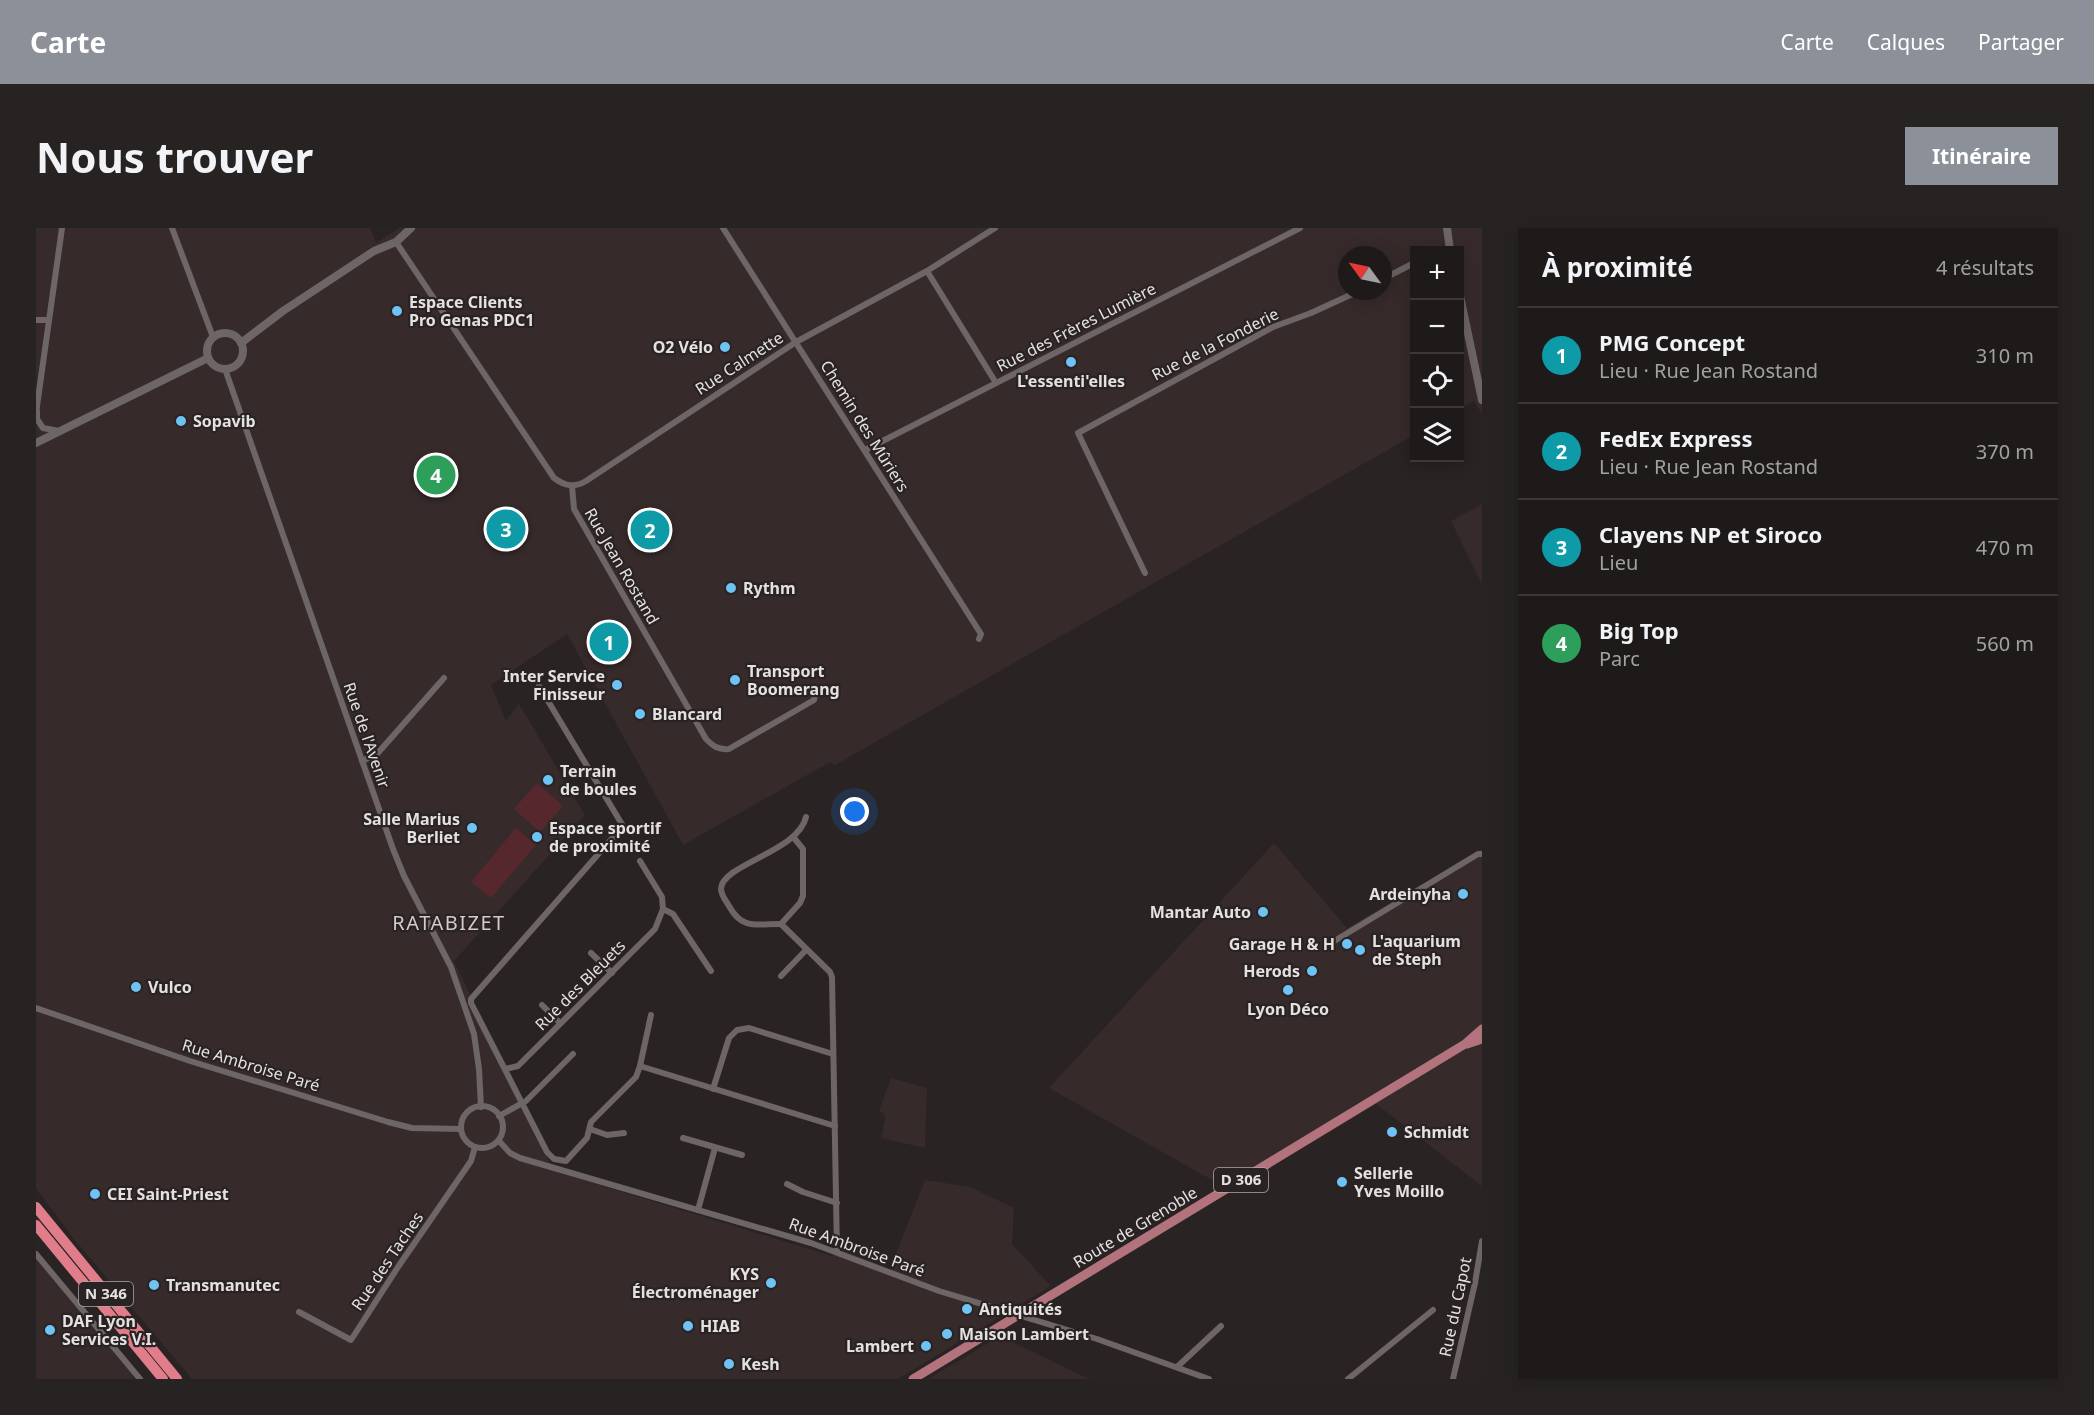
<!DOCTYPE html>
<html lang="fr">
<head>
<meta charset="utf-8">
<style>
	:root { --surface:#1f1a1a; --page:#272323; --text:#f1f3f6; --muted:#a1a1a2; --line:#3c3839; --accent:#8c9099 }
	body { margin:0; font-family:"Noto Sans",sans-serif; background:var(--page); color:var(--text) }
	.controls { position:absolute; right:18px; top:18px; display:grid; overflow:hidden; border-radius:0px; box-shadow:0 3px 15px #0003 }
	.controls button { width:54px; height:54px; display:grid; place-items:center; padding:0; border:0; border-bottom:2px solid var(--line); background:var(--surface); color:var(--text); font:30px sans-serif }
	.compass { position:absolute; left:1302px; top:18px; width:54px; height:54px; border-radius:50%; background:var(--surface); box-shadow:0 3px 15px #0003; rotate:303deg }
	.you { position:absolute; left:819px; top:584px; width:21px; height:21px; margin:-15px; border:4px solid #fff; border-radius:50%; background:#1a73e8; box-shadow:0 0 0 9px #1a73e833 }
	.badge { display:grid; place-items:center; width:39px; height:39px; border-radius:50%; background:var(--accent); color:#fff; font-size:20px; font-weight:700 }
	.pin { position:absolute; translate:-50% -50%; border:3px solid #fff; box-shadow:0 2px 6px #0006 }
	.list { margin:0; padding:0; list-style:none }
	h2 { display:flex; justify-content:space-between; align-items:center; height:78px; margin:0; padding:0 24px; font-size:26px }
	h2 small { font-size:20px; font-weight:400; color:var(--muted) }
	.list li { display:grid; grid-template-columns:39px 1fr auto; gap:18px; align-items:center; box-sizing:border-box; height:96px; padding:0 24px; border-top:2px solid var(--line) }
	.list b { display:block; font-size:22px; white-space:nowrap }
	.list p { margin:0; font-size:20px; white-space:nowrap; color:var(--muted) }
	.list em { font-size:20px; font-style:normal; color:var(--muted) }
	.icon { flex:none; width:33px; height:33px; fill:none; stroke:currentColor; stroke-width:2; stroke-linecap:round; stroke-linejoin:round }
	.map { position:relative; flex:none; width:1446px; height:1151px; overflow:hidden; border-radius:0px }
	header { display:flex; align-items:center; gap:36px; box-sizing:border-box; height:84px; padding:0 30px; background:var(--accent); color:#fff }
	header strong { font-size:28px }
	nav { display:flex; gap:33px; margin-inline-start:auto; font-size:21px }
	.intro { display:flex; align-items:center; justify-content:space-between; box-sizing:border-box; height:144px; padding:0 36px }
	h1 { margin:0; font-size:42px }
	.button { padding:15px 27px; border-radius:0px; background:var(--accent); color:#fff; font-size:21px; font-weight:700 }
	main { display:flex; gap:36px; padding:0 36px }
	aside { flex:1; background:var(--surface); border-radius:0px; box-shadow:0 3px 15px #0003 }
	.map>svg:first-child { display:block }
</style>
</head>
<body>
<header>
<strong>Carte</strong>
<nav><a>Carte</a><a>Calques</a><a>Partager</a></nav>
</header>
<div class="intro"><h1>Nous trouver</h1><a class="button">Itinéraire</a></div>
<main>
<div class="map">
<svg width="1446" height="1151" viewBox="0 0 1446 1151">
	<rect width="100%" height="100%" fill="#292323"/>
	<g fill="#372a2b" fill-rule="evenodd">
		<path d="M0 0H334L340 15 363 0H1446V186L1438 173 1424 181V22H1378V207L799 537 794 534 647 617 531 406 455 457 470 493 483 476 549 587 418 733 518 943 796 1028 807 1022 854 1041 889 952 934 959 978 980 976 1016 1015 1058 862 1151H156L38 1011 0 960ZM1311 27H1347V63H1311Z"/>
		<polygon points="1446,276 1446,356 1415,293"/>
		<polygon points="1238,615 1311,700 1446,621 1446,958 1340,876 1224,946 1183,956 1013,860"/>
		<polygon points="855,850 891,860 889,920 845,910 849,891 848,886 843,883"/>
		<polygon points="0,1029 97,1148 99,1151 0,1151"/>
		<polygon points="964,1108 1053,1151 892,1151"/>
	</g>
	<g fill="#56282e">
		<polygon points="501,555 527,578 504,604 478,581"/>
		<polygon points="480,600 500,617 455,670 435,654"/>
	</g>
	<g fill="none" stroke-linecap="round" stroke-linejoin="round">
		<g stroke="#6d6566" stroke-width="6">
			<polyline points="136,0 177,109"/>
			<polyline points="687,0 945,406 943,411"/>
			<path d="M360 14 518 250C529 258 538 260 550 253L760 114 891 43 959 0"/>
			<polyline points="891,43 960,155"/>
			<polyline points="1347,51 1378,35"/>
			<polyline points="0,92 13,92"/>
			<polyline points="189,141 357,621 368,648 415,739 438,806 443,841 445,879"/>
			<polyline points="1,183 1,191 7,200 23,203"/>
			<polyline points="0,185 26,0"/>
			<polyline points="829,222 1264,0"/>
			<path d="M536 258 538 281 670 511C677 518 682 522 693 521L778 472 780 461"/>
			<polyline points="1109,345 1042,205 1237,99 1275,85 1323,63"/>
			<polyline points="503,458 587,598 435,771 435,775 511,924 518,931 530,933 551,910 555,894 600,849 604,838 615,787"/>
			<polyline points="326,533 341,526 408,450"/>
			<polyline points="758,610 767,621 767,668 764,675 745,696 794,744 796,749 801,1024"/>
			<polyline points="604,633 626,669 627,681 637,686 675,743"/>
			<path d="M745 696C720 696 706 702 693 678 690 673 685 667 685 661 686 636 762 624 770 589"/>
			<polyline points="1295,715 1442,626 1446,626"/>
			<polyline points="555,725 576,745"/>
			<polyline points="745,748 770,722"/>
			<polyline points="506,777 524,795"/>
			<polyline points="0,780 154,833 352,894 376,900 425,901"/>
			<polyline points="604,838 799,898"/>
			<polyline points="469,841 482,838 619,701 627,681"/>
			<polyline points="677,861 693,810 701,802 713,800 797,826"/>
			<circle cx="446" cy="899" r="21"/>
			<polyline points="463,888 490,873 537,826"/>
			<polyline points="554,901 571,907 588,905"/>
			<polyline points="647,910 706,927"/>
			<polyline points="463,913 474,925 484,930 775,1015 903,1063 1061,1111 1173,1151"/>
			<polyline points="751,956 767,964 801,975"/>
			<polyline points="662,982 679,920"/>
			<polyline points="0,1026 104,1151"/>
			<polyline points="263,1084 315,1112 362,1039 435,933 439,919"/>
			<polyline points="1141,1139 1185,1098"/>
			<polyline points="1312,1151 1397,1082"/>
			<polyline points="1417,1151 1439,1055 1446,1013"/>
		</g>
		<g stroke="#6d6566" stroke-width="8">
			<polyline points="1411,0 1414,22"/>
			<polyline points="1424,68 1446,172"/>
			<circle cx="189" cy="123" r="18"/>
			<polyline points="205,115 247,83 338,23 360,14 375,0"/>
			<polyline points="0,215 172,130"/>
		</g>
		<g stroke="#b3737c" stroke-width="9">
			<polyline points="1431,816 1446,811"/>
			<polyline points="877,1151 1429,816 1446,801"/>
		</g>
		<g stroke="#e17c8a" stroke-width="10">
			<polyline points="0,979 141,1151"/>
			<polyline points="0,997 127,1151"/>
		</g>
	</g>
	<g fill="#6fc2f4" stroke="#292323" stroke-width="2">
		<circle cx="361" cy="83" r="6"/>
		<circle cx="689" cy="119" r="6"/>
		<circle cx="1035" cy="134" r="6"/>
		<circle cx="145" cy="193" r="6"/>
		<circle cx="695" cy="360" r="6"/>
		<circle cx="699" cy="452" r="6"/>
		<circle cx="581" cy="457" r="6"/>
		<circle cx="604" cy="486" r="6"/>
		<circle cx="512" cy="552" r="6"/>
		<circle cx="436" cy="600" r="6"/>
		<circle cx="501" cy="609" r="6"/>
		<circle cx="1427" cy="666" r="6"/>
		<circle cx="1227" cy="684" r="6"/>
		<circle cx="1311" cy="716" r="6"/>
		<circle cx="1324" cy="722" r="6"/>
		<circle cx="1276" cy="743" r="6"/>
		<circle cx="100" cy="759" r="6"/>
		<circle cx="1252" cy="762" r="6"/>
		<circle cx="1356" cy="904" r="6"/>
		<circle cx="1306" cy="954" r="6"/>
		<circle cx="59" cy="966" r="6"/>
		<circle cx="735" cy="1055" r="6"/>
		<circle cx="118" cy="1057" r="6"/>
		<circle cx="931" cy="1081" r="6"/>
		<circle cx="652" cy="1098" r="6"/>
		<circle cx="14" cy="1102" r="6"/>
		<circle cx="911" cy="1106" r="6"/>
		<circle cx="890" cy="1118" r="6"/>
		<circle cx="693" cy="1136" r="6"/>
	</g>
	<g text-anchor="middle" stroke-width="4.5" stroke-linejoin="round" paint-order="stroke">
		<g fill="#292323" stroke="#ada8a8" stroke-width="1.5">
			<rect x="1178" y="940" width="54" height="24" rx="4.5"/>
			<rect x="43" y="1054" width="54" height="24" rx="4.5"/>
		</g>
		<g font-size="15" font-weight="bold" fill="#e5e1e1">
			<text x="1205" y="957">D 306</text>
			<text x="70" y="1071">N 346</text>
		</g>
		<g font-size="16" font-weight="bold" fill="#e5e1e1" stroke="#292323" text-anchor="start">
			<text x="373" y="80">Espace Clients<tspan x="373" dy="18">Pro Genas PDC1</tspan></text>
			<text x="677" y="125" text-anchor="end">O2 Vélo</text>
			<text x="1035" y="159" text-anchor="middle">L'essenti'elles</text>
			<text x="157" y="199">Sopavib</text>
			<text x="707" y="366">Rythm</text>
			<text x="711" y="449">Transport<tspan x="711" dy="18">Boomerang</tspan></text>
			<text x="569" y="454" text-anchor="end">Inter Service<tspan x="569" dy="18">Finisseur</tspan></text>
			<text x="616" y="492">Blancard</text>
			<text x="524" y="549">Terrain<tspan x="524" dy="18">de boules</tspan></text>
			<text x="424" y="597" text-anchor="end">Salle Marius<tspan x="424" dy="18">Berliet</tspan></text>
			<text x="513" y="606">Espace sportif<tspan x="513" dy="18">de proximité</tspan></text>
			<text x="1415" y="672" text-anchor="end">Ardeinyha</text>
			<text x="1215" y="690" text-anchor="end">Mantar Auto</text>
			<text x="1336" y="719">L'aquarium<tspan x="1336" dy="18">de Steph</tspan></text>
			<text x="1299" y="722" text-anchor="end">Garage H &amp; H</text>
			<text x="1264" y="749" text-anchor="end">Herods</text>
			<text x="112" y="765">Vulco</text>
			<text x="1252" y="787" text-anchor="middle">Lyon Déco</text>
			<text x="1368" y="910">Schmidt</text>
			<text x="1318" y="951">Sellerie<tspan x="1318" dy="18">Yves Moillo</tspan></text>
			<text x="71" y="972">CEI Saint-Priest</text>
			<text x="723" y="1052" text-anchor="end">KYS<tspan x="723" dy="18">Électroménager</tspan></text>
			<text x="130" y="1063">Transmanutec</text>
			<text x="943" y="1087">Antiquités</text>
			<text x="26" y="1099">DAF Lyon<tspan x="26" dy="18">Services V.I.</tspan></text>
			<text x="664" y="1104">HIAB</text>
			<text x="923" y="1112">Maison Lambert</text>
			<text x="878" y="1124" text-anchor="end">Lambert</text>
			<text x="705" y="1142">Kesh</text>
		</g>
		<g font-size="16" fill="#e5e1e1" stroke="#292323">
			<text transform="translate(1040 99) rotate(-27)" y="6">Rue des Frères Lumière</text>
			<text transform="translate(1179 116) rotate(-27)" y="6">Rue de la Fonderie</text>
			<text transform="translate(703 135) rotate(-33)" y="6">Rue Calmette</text>
			<text transform="translate(829 198) rotate(58)" y="6">Chemin des Mûriers</text>
			<text transform="translate(586 338) rotate(60)" y="6">Rue Jean Rostand</text>
			<text transform="translate(331 507) rotate(71)" y="6">Rue de l'Avenir</text>
			<text transform="translate(544 757) rotate(-45)" y="6">Rue des Bleuets</text>
			<text transform="translate(215 837) rotate(17)" y="6">Rue Ambroise Paré</text>
			<text transform="translate(1099 999) rotate(-31)" y="6">Route de Grenoble</text>
			<text transform="translate(821 1019) rotate(20)" y="6">Rue Ambroise Paré</text>
			<text transform="translate(351 1033) rotate(-56)" y="6">Rue des Taches</text>
			<text transform="translate(1419 1079) rotate(-78)" y="6">Rue du Capot</text>
		</g>
		<g font-size="20" letter-spacing="1.5" fill="#d3cacb" stroke="#292323">
			<text x="413" y="702">RATABIZET</text>
		</g>
	</g>
</svg>
<div class="controls">
<button>+</button>
<button>−</button>
<button><svg class="icon" aria-label="locate" viewBox="0 0 24 24"><circle cx="12" cy="12" r="6"/><path d="M12 2v4M12 18v4M2 12h4M18 12h4"/></svg></button>
<button><svg class="icon" aria-label="layers" viewBox="0 0 24 24"><path d="M12 4l9 5-9 5-9-5zM3 14l9 5 9-5"/></svg></button>
</div>
<svg class="compass" viewBox="-18 -18 36 36"><path d="M0-13l5 13h-10z" fill="#e53935"/><path d="M0 13l5-13h-10z" fill="#a1a1a2"/></svg>
<div class="you"></div>
<div class="pin badge" style="left:573px;top:414px;background:#0f9aa8">1</div>
<div class="pin badge" style="left:614px;top:302px;background:#0f9aa8">2</div>
<div class="pin badge" style="left:470px;top:301px;background:#0f9aa8">3</div>
<div class="pin badge" style="left:400px;top:247px;background:#2e9e5b">4</div>
</div>
<aside>
<h2>À proximité<small>4 résultats</small></h2>
<ul class="list">
<li><span class="badge" style="background:#0f9aa8">1</span><div><b>PMG Concept</b><p>Lieu · Rue Jean Rostand</p></div><em>310 m</em></li>
<li><span class="badge" style="background:#0f9aa8">2</span><div><b>FedEx Express</b><p>Lieu · Rue Jean Rostand</p></div><em>370 m</em></li>
<li><span class="badge" style="background:#0f9aa8">3</span><div><b>Clayens NP et Siroco</b><p>Lieu</p></div><em>470 m</em></li>
<li><span class="badge" style="background:#2e9e5b">4</span><div><b>Big Top</b><p>Parc</p></div><em>560 m</em></li>
</ul>
</aside>
</main>
</body>
</html>
